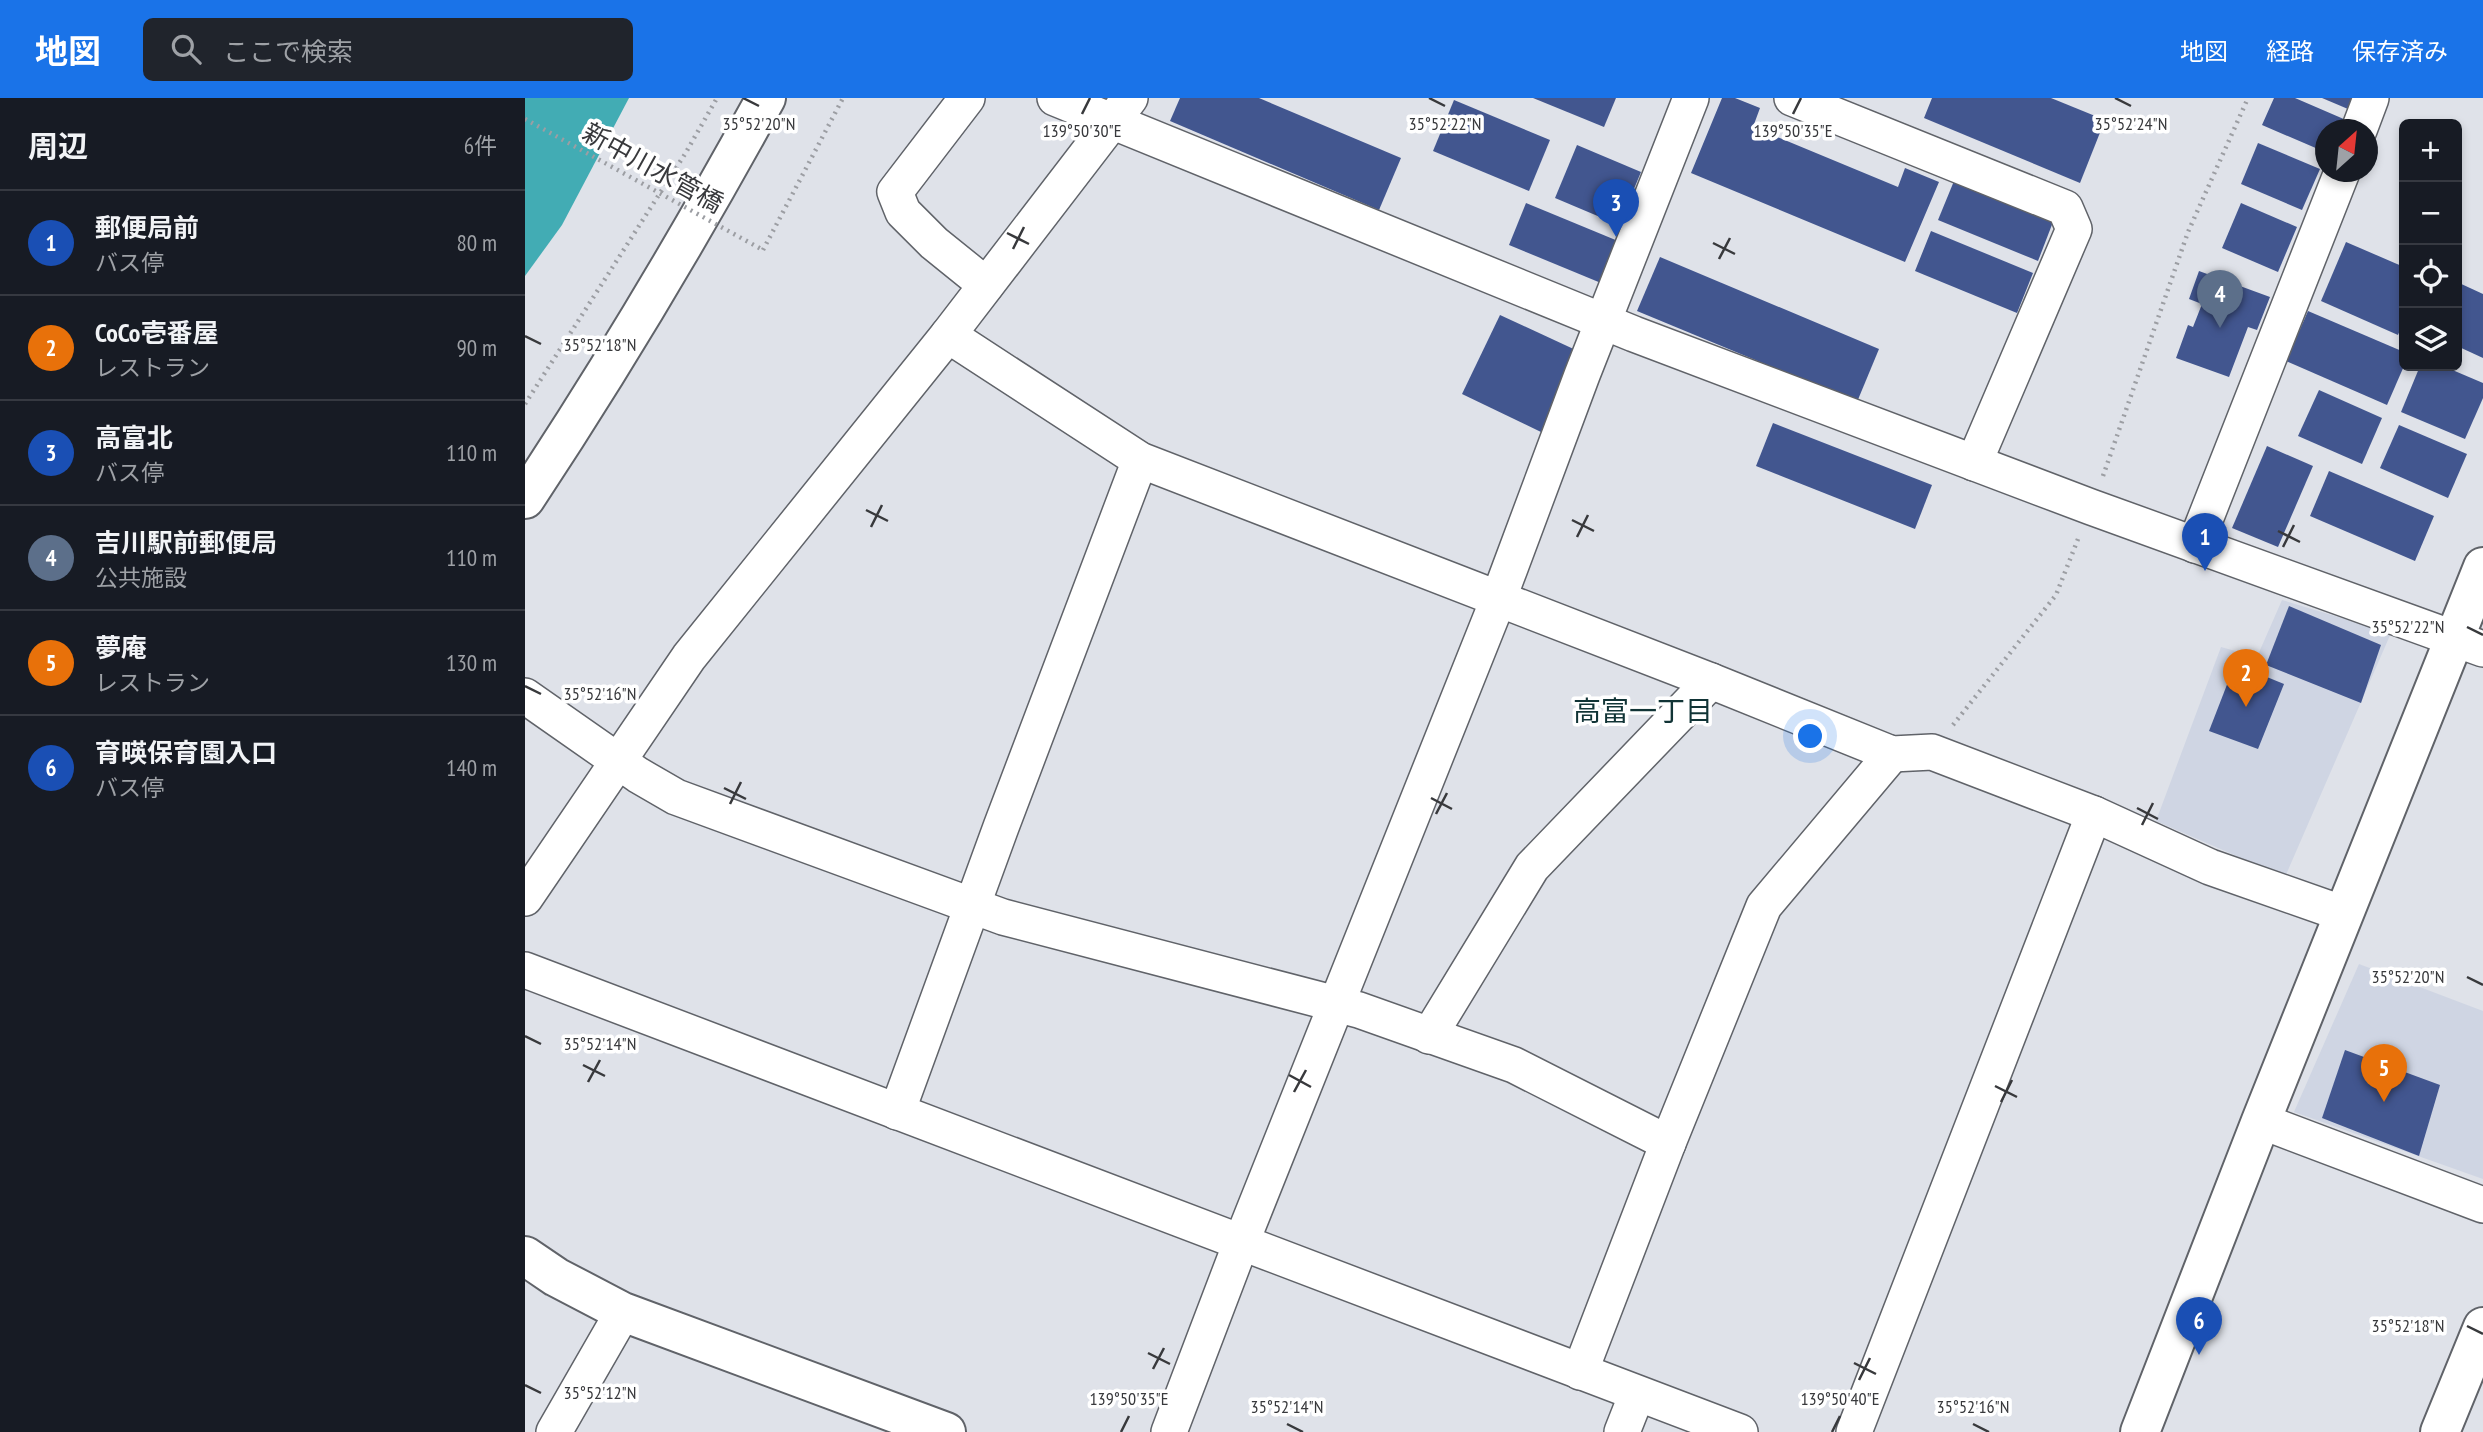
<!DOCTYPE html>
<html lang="ja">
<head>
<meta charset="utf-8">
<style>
	:root { --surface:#171b24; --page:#20242c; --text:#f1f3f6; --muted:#9ea1a6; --line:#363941; --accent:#1a73e8 }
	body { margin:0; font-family:"PT Sans Narrow","Noto Sans JP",sans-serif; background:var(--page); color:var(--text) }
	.controls { position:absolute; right:21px; top:21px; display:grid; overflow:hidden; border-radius:10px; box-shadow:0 4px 10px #0003 }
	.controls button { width:63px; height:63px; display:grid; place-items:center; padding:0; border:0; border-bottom:2px solid var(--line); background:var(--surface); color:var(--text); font:35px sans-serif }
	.compass { position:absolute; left:1790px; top:21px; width:63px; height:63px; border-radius:50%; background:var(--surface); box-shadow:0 4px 10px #0003; rotate:27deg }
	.you { position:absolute; left:1286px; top:639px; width:24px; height:24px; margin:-18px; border:5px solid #fff; border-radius:50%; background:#1a73e8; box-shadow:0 0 0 10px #1a73e833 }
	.badge { display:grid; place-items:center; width:46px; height:46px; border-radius:50%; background:var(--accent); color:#fff; font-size:23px; font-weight:700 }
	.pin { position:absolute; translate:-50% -58px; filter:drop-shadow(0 2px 4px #0008) }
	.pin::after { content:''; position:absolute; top:37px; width:24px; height:21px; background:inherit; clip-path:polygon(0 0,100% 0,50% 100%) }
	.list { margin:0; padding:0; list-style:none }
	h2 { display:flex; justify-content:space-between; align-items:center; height:91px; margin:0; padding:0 28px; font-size:30px }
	h2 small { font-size:23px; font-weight:400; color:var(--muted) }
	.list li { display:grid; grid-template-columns:46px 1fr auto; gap:21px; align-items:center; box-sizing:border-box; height:105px; padding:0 28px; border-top:2px solid var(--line) }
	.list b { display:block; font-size:26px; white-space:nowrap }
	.list p { margin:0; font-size:23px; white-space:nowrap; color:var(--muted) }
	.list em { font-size:23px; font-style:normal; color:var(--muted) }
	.icon { flex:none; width:38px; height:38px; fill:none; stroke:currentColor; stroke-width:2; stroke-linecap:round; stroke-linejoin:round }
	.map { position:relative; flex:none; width:1958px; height:1334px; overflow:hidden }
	header { display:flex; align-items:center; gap:42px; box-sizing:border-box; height:98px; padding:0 35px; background:var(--accent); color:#fff }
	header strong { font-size:33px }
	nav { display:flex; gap:38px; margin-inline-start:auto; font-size:24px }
	.search { width:490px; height:63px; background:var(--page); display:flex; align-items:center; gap:18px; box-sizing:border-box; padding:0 24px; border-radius:10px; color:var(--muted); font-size:26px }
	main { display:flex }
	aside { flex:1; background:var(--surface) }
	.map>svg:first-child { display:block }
</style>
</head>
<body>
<header>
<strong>地図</strong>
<div class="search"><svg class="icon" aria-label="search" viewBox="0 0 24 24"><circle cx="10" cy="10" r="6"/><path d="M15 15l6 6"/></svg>ここで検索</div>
<nav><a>地図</a><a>経路</a><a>保存済み</a></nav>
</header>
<main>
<aside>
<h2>周辺<small>6件</small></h2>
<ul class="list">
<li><span class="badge" style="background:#1a4fb4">1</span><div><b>郵便局前</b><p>バス停</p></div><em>80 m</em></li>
<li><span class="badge" style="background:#e8710a">2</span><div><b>CoCo壱番屋</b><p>レストラン</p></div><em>90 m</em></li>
<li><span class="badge" style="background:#1a4fb4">3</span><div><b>高富北</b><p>バス停</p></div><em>110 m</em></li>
<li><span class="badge" style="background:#5c6f8a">4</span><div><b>吉川駅前郵便局</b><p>公共施設</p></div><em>110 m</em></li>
<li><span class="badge" style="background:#e8710a">5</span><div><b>夢庵</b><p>レストラン</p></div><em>130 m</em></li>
<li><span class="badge" style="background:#1a4fb4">6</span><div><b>育暎保育園入口</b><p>バス停</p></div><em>140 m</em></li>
</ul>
</aside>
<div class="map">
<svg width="1958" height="1334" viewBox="0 0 1958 1334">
	<rect width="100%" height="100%" fill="#dfe2e9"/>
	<g fill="#cfd5e3">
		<polygon points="1757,502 1866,535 1760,779 1631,723 1696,549 1732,559"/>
		<polygon points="1834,866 1958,913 1958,1081 1769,1014"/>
	</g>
	<polygon fill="#42acb4" points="0,0 104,0 37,127 0,178"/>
	<g fill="#42568f">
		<polygon points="655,0 734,0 876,60 854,112 645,23"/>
		<polygon points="1008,0 1091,0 1079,29"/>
		<polygon points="1197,0 1210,0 1235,10 1228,29 1373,89 1380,70 1414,84 1380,164 1166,75"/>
		<polygon points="1407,0 1526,0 1580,22 1555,85 1399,20"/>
		<polygon points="1749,0 1770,0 1821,22 1817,32 1800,32 1800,54 1737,27"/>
		<polygon points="1797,0 1828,0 1823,11"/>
		<polygon points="929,2 1025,42 1004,93 908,53"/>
		<polygon points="1733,45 1795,71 1777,112 1716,86"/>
		<polygon points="1052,47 1116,74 1094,127 1030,100"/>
		<polygon points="1429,83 1528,124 1513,163 1413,122"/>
		<polygon points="1001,105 1093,143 1076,185 984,147"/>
		<polygon points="1716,105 1772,129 1753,174 1697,150"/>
		<polygon points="1406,133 1508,175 1492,215 1390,173"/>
		<polygon points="1821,144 1879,169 1879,222 1873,237 1796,203"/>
		<polygon points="1135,159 1354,251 1332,304 1112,213"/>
		<polygon points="1674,173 1745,199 1732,232 1723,229 1704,279 1651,260 1663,227 1668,229 1677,206 1664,201"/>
		<polygon points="1932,184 1958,196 1958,260 1932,248"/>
		<polygon points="1783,213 1879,254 1879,268 1862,307 1761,263"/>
		<polygon points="975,217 1055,254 1016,334 937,296"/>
		<polygon points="1895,268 1918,268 1958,285 1958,300 1940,341 1876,314"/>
		<polygon points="1794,292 1857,320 1837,366 1773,338"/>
		<polygon points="1248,325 1407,387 1390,431 1231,368"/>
		<polygon points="1874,327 1942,356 1923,400 1855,370"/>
		<polygon points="1742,348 1788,368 1753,449 1707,430"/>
		<polygon points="1804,373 1909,418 1890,463 1785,418"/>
		<polygon points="1764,508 1856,547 1836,605 1741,567"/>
		<polygon points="1710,566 1759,586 1733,651 1684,633"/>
		<polygon points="1820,952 1915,987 1894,1058 1797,1020"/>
	</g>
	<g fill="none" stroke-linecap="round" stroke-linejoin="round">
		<g stroke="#606369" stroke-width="38">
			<g id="minor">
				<polyline points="442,0 370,94 378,114 409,145 461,187"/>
				<polyline points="530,0 1109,236 1566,409 1958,551"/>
				<polyline points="1267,0 1540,110 1549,131 1449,365"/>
				<polyline points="1834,32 1846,0"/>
				<polyline points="423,237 615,362 1186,583 1367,656 1407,654 1569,716 1685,769 1819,816"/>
				<polyline points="1670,447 1817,74"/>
				<polyline points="0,598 113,677 151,699 478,819 834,912 989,967 1143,1045"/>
				<polyline points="0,800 164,559 423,237 605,0"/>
				<polyline points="0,872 1215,1334"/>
				<polyline points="904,938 1007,769 1186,583"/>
				<polyline points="372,1014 476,729 615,362"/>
				<polyline points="1736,1023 1958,1107"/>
				<polyline points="1055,1274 1143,1045 1239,808 1367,656"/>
				<polyline points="29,1334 98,1214"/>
				<polyline points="644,1334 716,1145 973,502 1057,277 1166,0"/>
				<polyline points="1097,1334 1112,1296"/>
				<polyline points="1329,1334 1569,716"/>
			</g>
		</g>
		<g stroke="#606369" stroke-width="42">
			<g id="tertiary">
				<path d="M0 401C86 271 166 137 241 0"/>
				<polyline points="0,1158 31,1179 98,1214 421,1334"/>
				<polyline points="1615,1334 1736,1023 1958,469"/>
				<polyline points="1915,1334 1958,1229"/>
			</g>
		</g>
		<g stroke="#9c9ea3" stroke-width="4.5" stroke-dasharray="2 5" stroke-linecap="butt">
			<polyline points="238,152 318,0"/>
			<polyline points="0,306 160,56 192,0"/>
			<polyline points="1578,378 1663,134 1723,0"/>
			<polyline points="1428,627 1531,497 1553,441"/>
		</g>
		<use href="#minor" stroke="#fff" stroke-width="35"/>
		<use href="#tertiary" stroke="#fff" stroke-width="38"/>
		<polyline stroke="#9c9ea3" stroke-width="4.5" stroke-dasharray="2 5" stroke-linecap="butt" points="0,21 238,152"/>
	</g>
	<path fill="none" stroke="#38393c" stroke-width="2.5" d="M218 0 234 8M904 0 920 8M1590 0 1606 8M557 16 565 0M1268 16 1276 0M482 135 504 146M1188 145 1210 156M488 151 499 129M1194 161 1205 140M0 238 16 246M341 412 363 423M1047 422 1069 433M346 429 357 407M1753 433 1775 444M1052 439 1063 417M1758 449 1769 427M1942 529 1958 537M0 588 16 596M199 690 221 701M906 700 927 711M205 706 216 684M1612 710 1633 721M911 716 922 695M1617 727 1628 705M1942 879 1958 887M0 938 16 946M58 967 80 978M764 977 786 989M63 984 75 962M1470 988 1492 999M769 994 781 972M1476 1004 1487 982M1942 1228 1958 1236M623 1255 645 1266M1329 1265 1351 1276M628 1271 639 1250M1334 1282 1345 1260M0 1287 16 1295M762 1326 778 1334M1448 1326 1464 1334M596 1334 604 1318M1307 1334 1315 1318"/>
	<g text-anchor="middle" stroke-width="7" stroke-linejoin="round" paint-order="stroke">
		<g font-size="26" fill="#38393c" stroke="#fff">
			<text transform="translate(128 70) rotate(29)" y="9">新中川水管橋</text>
		</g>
		<g font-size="28" fill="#113436" stroke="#fff">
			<text x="1118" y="623">高富一丁目</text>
		</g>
	</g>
	<g font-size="18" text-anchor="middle" fill="#38393c" stroke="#fff" stroke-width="7" stroke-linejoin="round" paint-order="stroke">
		<text x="234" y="32">35°52'20"N</text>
		<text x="920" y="32">35°52'22"N</text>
		<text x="1606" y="32">35°52'24"N</text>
		<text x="557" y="39">139°50'30"E</text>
		<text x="1268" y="39">139°50'35"E</text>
		<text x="75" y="253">35°52'18"N</text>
		<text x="1883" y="535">35°52'22"N</text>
		<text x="75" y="602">35°52'16"N</text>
		<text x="1883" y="885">35°52'20"N</text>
		<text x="75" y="952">35°52'14"N</text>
		<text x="1883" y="1234">35°52'18"N</text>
		<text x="75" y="1301">35°52'12"N</text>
		<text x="604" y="1307">139°50'35"E</text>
		<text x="1315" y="1307">139°50'40"E</text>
		<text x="762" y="1315">35°52'14"N</text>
		<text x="1448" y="1315">35°52'16"N</text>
	</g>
</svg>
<div class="controls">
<button>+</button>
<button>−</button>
<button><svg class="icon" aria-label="locate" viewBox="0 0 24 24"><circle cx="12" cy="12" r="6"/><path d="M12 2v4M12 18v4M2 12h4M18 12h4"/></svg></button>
<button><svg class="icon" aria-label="layers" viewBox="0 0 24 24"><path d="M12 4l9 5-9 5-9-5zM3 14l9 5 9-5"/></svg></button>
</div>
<svg class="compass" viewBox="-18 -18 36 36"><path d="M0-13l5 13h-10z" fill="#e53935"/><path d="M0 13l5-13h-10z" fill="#9ea1a6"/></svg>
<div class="you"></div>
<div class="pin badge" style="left:1680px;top:473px;background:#1a4fb4">1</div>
<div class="pin badge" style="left:1721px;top:609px;background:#e8710a">2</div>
<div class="pin badge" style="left:1091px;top:139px;background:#1a4fb4">3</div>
<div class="pin badge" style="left:1695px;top:230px;background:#5c6f8a">4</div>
<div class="pin badge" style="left:1859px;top:1004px;background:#e8710a">5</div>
<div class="pin badge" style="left:1674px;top:1257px;background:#1a4fb4">6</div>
</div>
</main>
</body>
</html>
